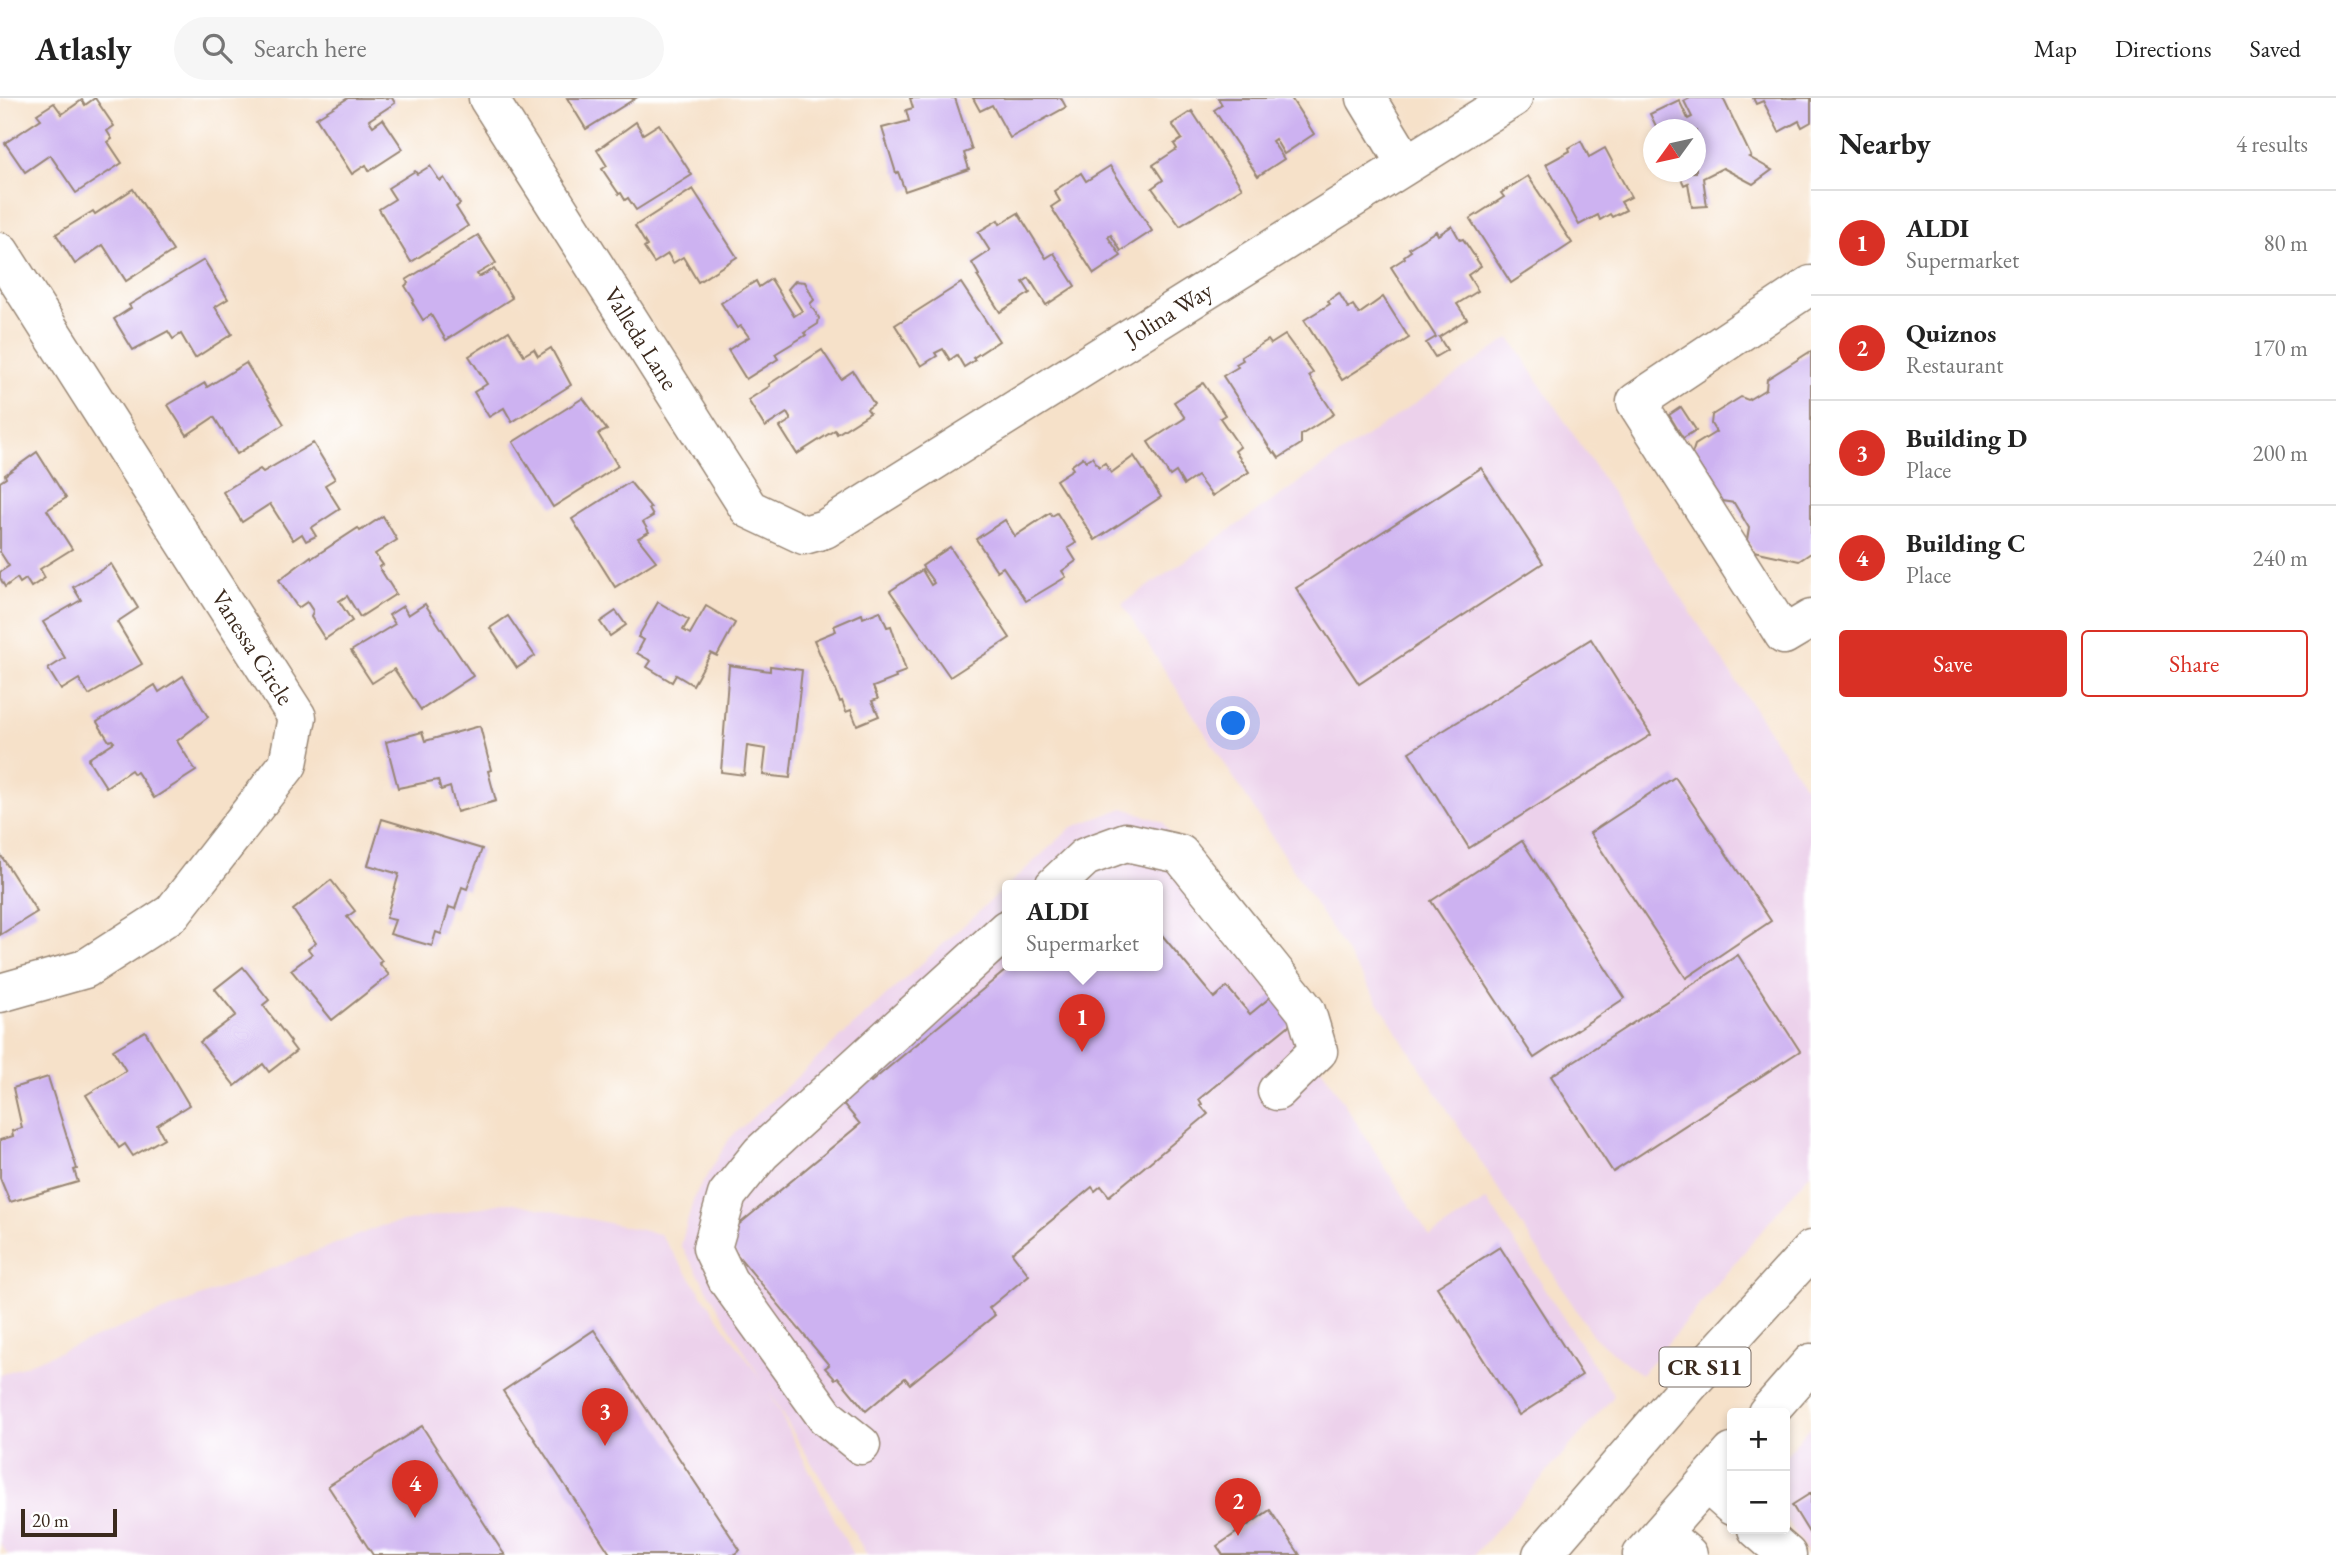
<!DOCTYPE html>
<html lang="en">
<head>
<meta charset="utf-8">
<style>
	:root { --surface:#fff; --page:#f6f6f6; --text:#222; --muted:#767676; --line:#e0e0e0; --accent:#d93025 }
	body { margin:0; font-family:"EB Garamond",serif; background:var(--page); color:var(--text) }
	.controls { position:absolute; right:21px; bottom:21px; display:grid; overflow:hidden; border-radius:7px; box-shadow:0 4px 10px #0003 }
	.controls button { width:63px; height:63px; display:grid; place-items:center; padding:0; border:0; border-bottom:2px solid var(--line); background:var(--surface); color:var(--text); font:35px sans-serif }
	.compass { position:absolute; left:1643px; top:21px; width:63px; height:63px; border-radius:50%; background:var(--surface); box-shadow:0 4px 10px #0003; rotate:237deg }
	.scale { position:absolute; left:21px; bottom:18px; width:96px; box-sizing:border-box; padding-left:7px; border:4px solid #3b2a1e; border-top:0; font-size:19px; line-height:24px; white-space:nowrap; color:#3b2a1e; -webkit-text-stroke:5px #fff; paint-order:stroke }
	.you { position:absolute; left:1234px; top:626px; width:24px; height:24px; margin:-18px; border:5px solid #fff; border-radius:50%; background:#1a73e8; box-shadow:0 0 0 10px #1a73e833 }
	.badge { display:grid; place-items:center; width:46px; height:46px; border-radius:50%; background:var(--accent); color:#fff; font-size:23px; font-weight:700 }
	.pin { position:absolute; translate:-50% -58px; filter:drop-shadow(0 2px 4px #0008) }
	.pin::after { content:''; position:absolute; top:37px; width:24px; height:21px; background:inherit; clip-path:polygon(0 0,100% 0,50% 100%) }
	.popup { position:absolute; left:1002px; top:782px; width:161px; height:91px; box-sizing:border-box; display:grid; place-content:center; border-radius:7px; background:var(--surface); filter:drop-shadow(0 2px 5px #0005); font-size:23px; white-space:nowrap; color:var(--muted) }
	.popup b { font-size:26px; color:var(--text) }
	.popup::after { content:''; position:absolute; left:50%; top:100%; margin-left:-14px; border:14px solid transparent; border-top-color:var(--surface) }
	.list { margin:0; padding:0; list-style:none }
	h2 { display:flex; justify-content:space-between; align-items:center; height:91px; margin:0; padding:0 28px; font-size:30px }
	h2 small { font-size:23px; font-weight:400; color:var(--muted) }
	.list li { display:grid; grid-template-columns:46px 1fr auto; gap:21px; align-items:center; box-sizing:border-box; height:105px; padding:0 28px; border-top:2px solid var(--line) }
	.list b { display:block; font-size:26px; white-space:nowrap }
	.list p { margin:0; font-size:23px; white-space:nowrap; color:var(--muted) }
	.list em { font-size:23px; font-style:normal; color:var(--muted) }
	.actions { display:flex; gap:14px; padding:21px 28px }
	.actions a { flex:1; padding:16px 0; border:2px solid var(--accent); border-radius:7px; text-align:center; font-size:24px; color:var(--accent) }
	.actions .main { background:var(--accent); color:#fff }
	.icon { flex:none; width:38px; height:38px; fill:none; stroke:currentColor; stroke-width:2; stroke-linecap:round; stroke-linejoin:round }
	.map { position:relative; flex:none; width:1811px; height:1457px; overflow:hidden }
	header { display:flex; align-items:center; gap:42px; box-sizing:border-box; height:98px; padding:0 35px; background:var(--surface); border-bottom:2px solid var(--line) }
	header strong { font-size:33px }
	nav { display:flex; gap:38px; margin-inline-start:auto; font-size:24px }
	.search { width:490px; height:63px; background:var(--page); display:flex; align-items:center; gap:18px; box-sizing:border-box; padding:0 24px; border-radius:38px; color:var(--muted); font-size:26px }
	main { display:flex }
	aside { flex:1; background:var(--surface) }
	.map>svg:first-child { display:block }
</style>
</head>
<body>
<header>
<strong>Atlasly</strong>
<div class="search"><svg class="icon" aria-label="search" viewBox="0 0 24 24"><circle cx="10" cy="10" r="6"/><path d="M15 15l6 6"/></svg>Search here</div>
<nav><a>Map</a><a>Directions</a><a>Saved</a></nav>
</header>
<main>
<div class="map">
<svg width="1811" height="1457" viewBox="0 0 1811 1457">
	<rect width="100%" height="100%" fill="#fff"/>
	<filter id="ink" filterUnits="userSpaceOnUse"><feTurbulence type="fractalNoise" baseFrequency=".0143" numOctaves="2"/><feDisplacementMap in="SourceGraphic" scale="14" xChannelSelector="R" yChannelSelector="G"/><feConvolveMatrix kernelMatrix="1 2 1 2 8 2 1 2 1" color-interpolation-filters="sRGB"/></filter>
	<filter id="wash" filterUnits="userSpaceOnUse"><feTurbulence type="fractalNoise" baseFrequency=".00686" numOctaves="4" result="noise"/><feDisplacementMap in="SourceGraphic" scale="28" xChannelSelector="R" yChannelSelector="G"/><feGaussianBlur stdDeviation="1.57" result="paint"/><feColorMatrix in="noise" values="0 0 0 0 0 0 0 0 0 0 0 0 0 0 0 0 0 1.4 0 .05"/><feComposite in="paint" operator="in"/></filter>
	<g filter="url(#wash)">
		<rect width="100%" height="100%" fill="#f6e1c9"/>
		<g fill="#ecd1eb">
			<polygon points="1510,240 1811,697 1811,1074 1641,1277 1593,1238 1122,506"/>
			<polygon points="1124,710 1163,724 1430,1139 1487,1102 1614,1298 1474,1457 867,1457 769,1294 853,1457 8,1457 0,1445 0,1277 381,1128 509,1104 660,1136 762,1283 681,1147 694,1099 730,1040 1007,788 1007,868 1157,868 1157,788 1007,788 1072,729"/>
			<polygon points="1811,1328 1811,1457 1809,1457 1785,1419 1785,1358"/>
		</g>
		<g id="blocks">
			<g fill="#cdb2f1">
				<polygon points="95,0 114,28 107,33 112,41 108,44 122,65 76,95 50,57 25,74 5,45 41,21 37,16 54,5 62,16 82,2 85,7"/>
				<polygon points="348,0 392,0 395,5 369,22 373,28 383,21 403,51 369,73 366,67 352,76 316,20"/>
				<polygon points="567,0 636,0 586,31"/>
				<polygon points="910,0 955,0 972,52 964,55 969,71 905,93 898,74 896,75 882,30 909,23 906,12 913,10"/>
				<polygon points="973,0 1061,0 1066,9 1010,40 992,7 980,13"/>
				<polygon points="1218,0 1291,0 1314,36 1284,56 1275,41 1272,43 1284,61 1258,78 1214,12 1222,7"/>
				<polygon points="1690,0 1723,0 1751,58 1749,59 1772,72 1753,86 1723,70 1703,80 1707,108 1692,109 1688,85 1684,87 1678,74 1696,74 1696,32 1658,32 1650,16 1679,2 1688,21 1692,19 1684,3"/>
				<polygon points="1753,0 1811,0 1811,24 1802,29 1799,23 1779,34 1763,3 1756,6"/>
				<polygon points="1192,13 1242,90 1180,128 1152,90 1163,82 1153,67 1177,51 1174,46 1182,41 1172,26"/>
				<polygon points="636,24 643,36 659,26 692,77 636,112 628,100 625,102 621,95 619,96 602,71 607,68 597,52"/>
				<polygon points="1581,43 1589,59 1605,50 1631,99 1621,104 1626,112 1612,119 1610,116 1600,122 1598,117 1579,127 1546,66 1570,53 1569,50"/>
				<polygon points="430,68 440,83 444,80 460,106 456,109 468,128 411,164 379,111 395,101 388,90 415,73 417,76"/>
				<polygon points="1110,68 1152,133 1121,153 1111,137 1108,139 1121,158 1094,176 1051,109 1060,103 1054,93 1081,75 1086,83"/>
				<polygon points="1528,78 1572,145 1511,185 1470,121 1504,99 1501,95"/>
				<polygon points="133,91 173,153 126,183 103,147 75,166 56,136 93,113 95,116"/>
				<polygon points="693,91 737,159 698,184 683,159 673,165 668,156 654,165 644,150 647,148 635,128"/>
				<polygon points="1018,115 1046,160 1054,155 1075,188 1046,207 1029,180 1023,184 1030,195 1000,214 977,178 979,177 972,165 990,153 978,134 998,122 1000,126"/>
				<polygon points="1452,128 1460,142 1463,141 1481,168 1468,177 1478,193 1457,206 1467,221 1439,239 1447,252 1435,259 1426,245 1436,239 1391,169 1405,160 1404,158 1411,153 1409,150 1436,133 1438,137"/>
				<polygon points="478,137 496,165 477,176 479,179 494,171 512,200 446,242 431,217 423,222 412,204 414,202 405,188 408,185 406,182"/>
				<polygon points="204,162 228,201 215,209 232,236 195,260 181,236 173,241 168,233 133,252 114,221 131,210 129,207"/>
				<polygon points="771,181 794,218 802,213 788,191 795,183 805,184 814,202 810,206 819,220 818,226 804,235 806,237 775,256 778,261 746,281 728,252 749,239 741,228 737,230 721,205 756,183 759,189"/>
				<polygon points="961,185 999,243 973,260 975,262 964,269 957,257 950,262 943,251 935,255 937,258 921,268 895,227"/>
				<polygon points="1339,195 1348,210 1353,207 1359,216 1383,199 1409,240 1342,282 1304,222 1330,206 1328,203"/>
				<polygon points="509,233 524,257 534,251 538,258 551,250 571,287 512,324 504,310 489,319 474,294 487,286 469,258"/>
				<polygon points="1285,237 1313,275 1309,278 1334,316 1301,337 1301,346 1279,360 1275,354 1273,355 1223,278 1238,269 1236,266 1243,262 1241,259 1268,242 1271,246"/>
				<polygon points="822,252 841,281 853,273 874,306 867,311 870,315 837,336 835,332 797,356 780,329 791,322 787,315 765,329 748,302 770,288 769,286"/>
				<polygon points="1811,253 1811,455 1799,463 1754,453 1747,442 1749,430 1734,405 1722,403 1692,356 1695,347 1716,334 1711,326 1712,317 1741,299 1748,302 1766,291 1767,281"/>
				<polygon points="246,265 284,326 237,356 214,319 187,337 168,307 205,285 207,289"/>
				<polygon points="1203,285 1225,317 1220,320 1240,349 1235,353 1249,374 1212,398 1197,378 1184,387 1176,374 1170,378 1148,344 1185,320 1174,304"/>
				<polygon points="583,300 607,332 598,336 618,368 553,409 513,344"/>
				<polygon points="1681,309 1696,332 1683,340 1669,317"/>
				<polygon points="313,345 335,381 325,387 340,411 311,430 316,438 306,443 302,436 293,442 270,406 242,424 223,394 260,371 263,374"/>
				<polygon points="37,354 66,400 47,412 72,451 40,471 45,480 31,489 26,481 20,485 17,480 5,489 0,480 0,474 9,468 0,454 0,384 6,380 5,377"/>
				<polygon points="1134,358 1161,399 1095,442 1056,382 1073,371 1071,368 1083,359 1086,363 1092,359 1099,369 1105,365 1111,375"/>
				<polygon points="1481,370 1543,465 1359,586 1296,490"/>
				<polygon points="630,384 651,410 649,411 653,418 643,424 649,434 638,440 656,463 615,489 572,421"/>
				<polygon points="1050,415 1052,418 1057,415 1076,445 1068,450 1076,463 1062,473 1066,479 1026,503 1003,469 997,473 976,441 1005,422 1015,438"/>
				<polygon points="383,418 397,442 375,456 383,467 379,469 396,496 360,519 347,498 339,503 352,523 325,541 311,519 313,513 307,504 298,510 279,482 311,458 312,460 358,430 360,433"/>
				<polygon points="950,449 1010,540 950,579 890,493 922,472 931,487 934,485 922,468"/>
				<polygon points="111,466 138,510 117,524 142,566 89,597 79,581 61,592 48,571 65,560 43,524 81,502 73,489"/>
				<polygon points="658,504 689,522 683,532 690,536 706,508 735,525 717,558 711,555 693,587 676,577 672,584 647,569 651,563 637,555 644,542 638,539"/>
				<polygon points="425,506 473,578 421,612 394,571 372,585 351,553 395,526 389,517 403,508 408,517"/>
				<polygon points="616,513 626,527 610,538 600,524"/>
				<polygon points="880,513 887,529 891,528 906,573 895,577 896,580 873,589 878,601 872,603 879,618 857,627 851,612 846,614 842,603 840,604 814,542 836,533 834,528 862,516 863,520"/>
				<polygon points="508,518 535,558 517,570 490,530"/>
				<polygon points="1591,541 1651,637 1469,750 1409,654"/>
				<polygon points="729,567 770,573 770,568 802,572 790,680 763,677 766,651 747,648 744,677 721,674"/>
				<polygon points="183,578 208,619 177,643 196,673 154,700 137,674 134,676 131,672 106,689 88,661 114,644 112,642 109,643 97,624 155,587 159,594"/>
				<polygon points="480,628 491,672 488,673 496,703 457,714 450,689 441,692 438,682 398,690 386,644 422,634 425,643"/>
				<polygon points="1675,679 1771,823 1686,880 1590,735"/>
				<polygon points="382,721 482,751 467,791 462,789 455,811 449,809 441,836 436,834 432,848 390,836 395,822 386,820 399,776 368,767"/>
				<polygon points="1522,743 1625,900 1534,960 1431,803"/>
				<polygon points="0,756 37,814 0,837"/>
				<polygon points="331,782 355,813 347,819 382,863 379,865 389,877 332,922 291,872 312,856 308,851 316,845 293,812"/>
				<polygon points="1157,831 1214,900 1227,889 1250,916 1272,898 1293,924 1199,1001 1202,1006 1200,1007 1208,1016 1109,1098 1101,1088 1095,1093 1092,1089 1012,1155 1029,1177 989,1210 995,1217 910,1286 905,1280 866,1313 838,1279 835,1281 825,1270 829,1267 729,1147 731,1133 860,1026 841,1003 869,981 871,984 1011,868 1157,868"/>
				<polygon points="1738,857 1800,953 1613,1074 1551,978"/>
				<polygon points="243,869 269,902 263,907 291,944 290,945 296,953 269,974 263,966 235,988 200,944 236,917 215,891"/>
				<polygon points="145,933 189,1007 157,1027 164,1040 133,1058 125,1046 119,1050 86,997 126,973 113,952"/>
				<polygon points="48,979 77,1071 74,1072 78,1084 10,1104 0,1080 0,1042 13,1038 12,1033 22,1030 13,990"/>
				<polygon points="1500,1149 1582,1277 1519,1317 1437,1189"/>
				<polygon points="594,1232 740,1452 733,1457 611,1457 503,1293"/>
				<polygon points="422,1328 502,1453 505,1457 373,1457 328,1388"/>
				<polygon points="1811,1395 1811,1438 1792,1407"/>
				<polygon points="1270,1412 1300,1457 1223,1457 1217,1448"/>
			</g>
		</g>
	</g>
	<g filter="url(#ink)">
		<use href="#blocks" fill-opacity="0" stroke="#988674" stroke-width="2"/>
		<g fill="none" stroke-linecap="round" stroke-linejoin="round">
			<g stroke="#988674" stroke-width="41">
				<g id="minor">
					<path id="s1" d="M488 0 749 411 804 437 825 431 1513 0"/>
					<polyline points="1366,0 1406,66"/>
					<path id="s2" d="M0 154 297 619 288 666 172 815 85 871 0 895"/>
					<polyline points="1811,187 1636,304 1784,537 1811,521"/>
					<polyline points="1054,788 1085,759 1126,744 1180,756 1306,913 1318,953 1277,993"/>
					<polyline points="861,1347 826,1319 728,1183 712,1150 727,1097 761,1055 1007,831"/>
					<polyline points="1706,1385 1732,1408"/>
					<polyline points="1757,1431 1787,1457"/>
					<polyline points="1662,1435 1688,1457"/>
				</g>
			</g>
			<g stroke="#988674" stroke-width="41">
				<g id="major">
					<polyline points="1767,1315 1811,1265"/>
					<polyline points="1542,1457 1692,1283 1811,1152"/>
					<polyline points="1642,1457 1732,1355"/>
				</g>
			</g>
			<use href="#minor" stroke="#fff" stroke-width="38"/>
			<use href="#major" stroke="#fff" stroke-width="38"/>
		</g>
	</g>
	<g text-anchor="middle" stroke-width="7" stroke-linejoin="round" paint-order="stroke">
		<rect fill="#fff" stroke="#766a62" stroke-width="2" x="1659.5" y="1249.5" width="91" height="39" rx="5"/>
		<g font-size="23" font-weight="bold" fill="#3b2a1e">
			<text x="1705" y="1277">CR S11</text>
		</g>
		<g font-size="24" fill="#3b2a1e" stroke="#fff">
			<text dy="8" stroke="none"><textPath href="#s1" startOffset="975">Jolina Way</textPath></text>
			<text dy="8" stroke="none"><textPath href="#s1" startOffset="285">Valleda Lane</textPath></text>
			<text dy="8" stroke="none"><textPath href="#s2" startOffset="469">Vanessa Circle</textPath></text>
		</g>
	</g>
</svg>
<div class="controls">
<button>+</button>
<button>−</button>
</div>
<svg class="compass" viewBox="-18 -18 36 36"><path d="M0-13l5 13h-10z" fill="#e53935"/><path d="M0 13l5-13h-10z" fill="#767676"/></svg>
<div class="scale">20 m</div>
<div class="you"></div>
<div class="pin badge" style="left:1082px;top:954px">1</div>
<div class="popup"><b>ALDI</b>Supermarket</div>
<div class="pin badge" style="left:1238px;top:1438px">2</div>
<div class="pin badge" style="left:605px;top:1348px">3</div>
<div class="pin badge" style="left:415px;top:1420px">4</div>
</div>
<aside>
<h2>Nearby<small>4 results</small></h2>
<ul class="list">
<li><span class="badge">1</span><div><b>ALDI</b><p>Supermarket</p></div><em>80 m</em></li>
<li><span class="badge">2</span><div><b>Quiznos</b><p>Restaurant</p></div><em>170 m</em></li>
<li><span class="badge">3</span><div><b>Building D</b><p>Place</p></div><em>200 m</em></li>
<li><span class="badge">4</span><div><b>Building C</b><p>Place</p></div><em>240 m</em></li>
</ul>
<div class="actions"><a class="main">Save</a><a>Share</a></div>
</aside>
</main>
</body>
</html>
